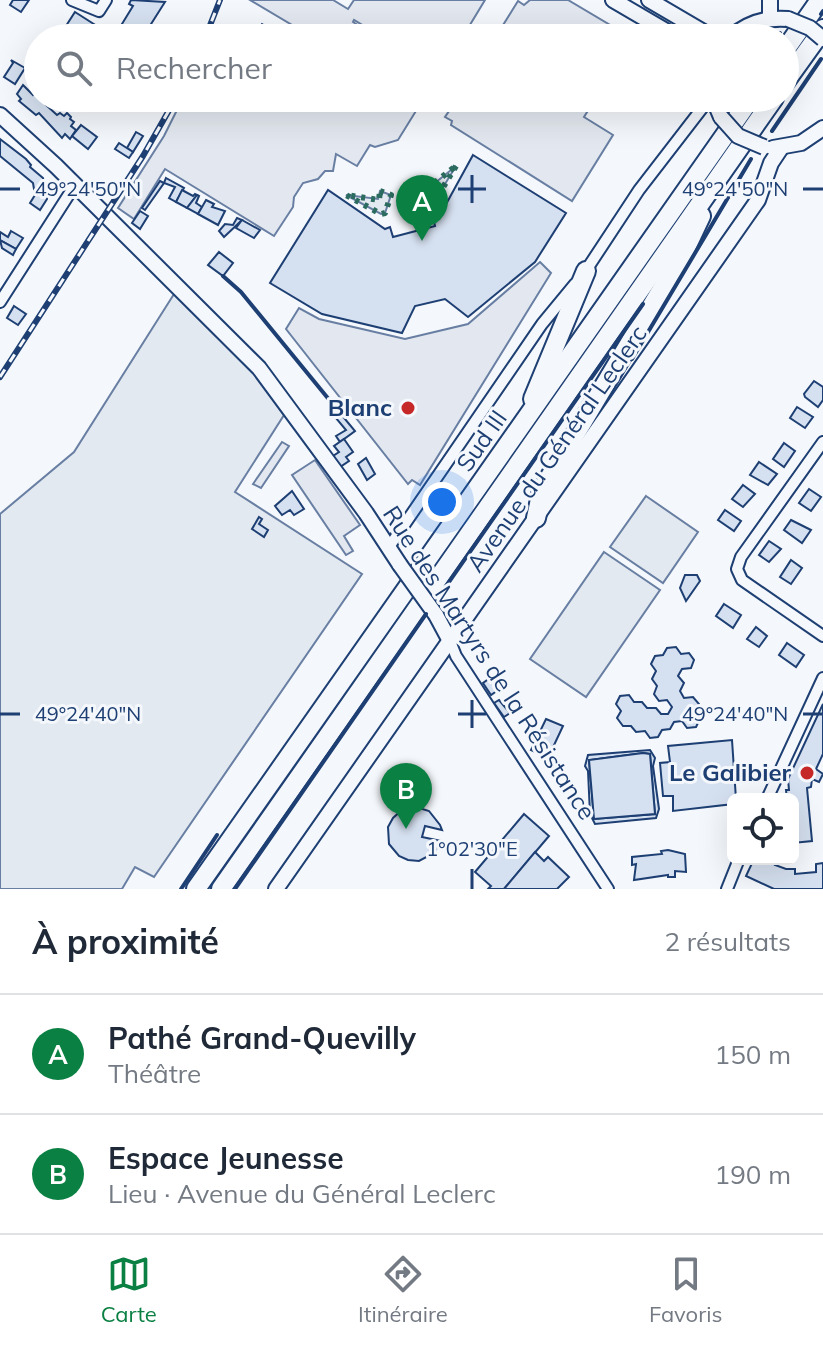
<!DOCTYPE html>
<html lang="fr">
<head>
<meta charset="utf-8">
<style>
	:root { --surface:#fff; --page:#f2f2f3; --text:#1f2937; --muted:#747a83; --line:#e0e1e3; --accent:#0b8043 }
	body { margin:0; font-family:Mulish,sans-serif; background:var(--page); color:var(--text) }
	.controls { position:absolute; right:24px; bottom:24px; display:grid; overflow:hidden; border-radius:12px; box-shadow:0 8px 32px #0002 }
	.controls button { width:72px; height:72px; display:grid; place-items:center; padding:0; border:0; border-bottom:2px solid var(--line); background:var(--surface); color:var(--text); font:40px sans-serif }
	.you { position:absolute; left:442px; top:502px; width:28px; height:28px; margin:-20px; border:6px solid #fff; border-radius:50%; background:#1a73e8; box-shadow:0 0 0 12px #1a73e833 }
	.badge { display:grid; place-items:center; width:52px; height:52px; border-radius:50%; background:var(--accent); color:#fff; font-size:26px; font-weight:700 }
	.pin { position:absolute; translate:-50% -66px; filter:drop-shadow(0 2px 4px #0008) }
	.pin::after { content:''; position:absolute; top:42px; width:28px; height:24px; background:inherit; clip-path:polygon(0 0,100% 0,50% 100%) }
	.list { margin:0; padding:0; list-style:none }
	h2 { display:flex; justify-content:space-between; align-items:center; height:104px; margin:0; padding:0 32px; font-size:34px }
	h2 small { font-size:26px; font-weight:400; color:var(--muted) }
	.list li { display:grid; grid-template-columns:52px 1fr auto; gap:24px; align-items:center; box-sizing:border-box; height:120px; padding:0 32px; border-top:2px solid var(--line) }
	.list b { display:block; font-size:30px; white-space:nowrap }
	.list p { margin:0; font-size:26px; white-space:nowrap; color:var(--muted) }
	.list em { font-size:26px; font-style:normal; color:var(--muted) }
	.icon { flex:none; width:44px; height:44px; fill:none; stroke:currentColor; stroke-width:2; stroke-linecap:round; stroke-linejoin:round }
	.map { position:relative; flex:none; width:823px; height:889px; overflow:hidden }
	.search { position:absolute; background:var(--surface); box-shadow:0 8px 32px #0002; left:24px; right:24px; top:24px; height:88px; display:flex; align-items:center; gap:20px; box-sizing:border-box; padding:0 28px; border-radius:44px; color:var(--muted); font-size:30px }
	.sheet { height:344px; background:var(--surface) }
	nav { display:flex; justify-content:space-around; align-items:center; box-sizing:border-box; height:112px; border-top:2px solid var(--line); background:var(--surface); font-size:22px; color:var(--muted) }
	nav a { display:grid; justify-items:center; gap:4px }
	nav .on { color:var(--accent) }
	.map>svg:first-child { display:block }
</style>
</head>
<body>
<div class="map">
<svg width="823" height="889" viewBox="0 0 823 889">
	<rect width="100%" height="100%" fill="#f4f7fb"/>
	<g fill="#e3e9f0" stroke="#687fa3" stroke-width="2">
		<polygon points="456,166 434,202 430,202 417,188 424,181 430,187"/>
		<polygon points="380,191 391,195 385,213 381,214 346,195 378,199"/>
		<polygon points="174,294 257,377 284,415 235,492 362,574 154,877 135,867 122,889 0,889 0,514 74,452"/>
		<polygon points="646,496 698,532 663,583 610,547"/>
		<polygon points="604,552 660,590 586,697 530,659"/>
	</g>
	<g fill="#e3e8f0" stroke="#687fa3" stroke-width="2">
		<polygon points="250,0 333,0 348,9 354,0 485,0 462,38 384,38 354,20 353,22 378,38 295,38 299,32 297,28"/>
		<polygon points="530,0 568,0 632,38 495,38 518,1 524,5"/>
		<polygon points="183,98 230,98 248,109 252,108 258,98 424,98 398,140 375,147 370,145 357,166 336,154 333,171 325,171 318,179 303,183 294,197 293,207 274,236 165,169 134,219 118,208 164,136"/>
		<polygon points="458,98 596,98 584,117 613,135 572,201 451,125 452,121 445,117"/>
		<polygon points="540,262 551,273 420,485 412,480 408,484 286,329 299,308 319,319 405,339 468,324"/>
		<polygon points="282,442 289,446 261,488 253,484"/>
		<polygon points="315,460 360,525 344,536 353,551 346,555 292,475"/>
	</g>
	<g fill="#d5e0f0" stroke="#1d3f73" stroke-width="2" fill-rule="evenodd">
		<polygon points="13,0 29,0 21,12 10,5"/>
		<polygon points="131,0 165,2 146,32 150,35 148,38 114,37 133,6 129,4"/>
		<polygon points="75,12 100,28 93,38 64,38 68,31 64,29"/>
		<polygon points="262,24 283,37 283,38 253,38"/>
		<polygon points="11,60 25,68 15,84 4,77 13,63"/>
		<polygon points="23,85 33,95 36,92 38,98 45,98 49,102 46,105 57,115 60,113 64,116 67,113 71,117 70,119 74,122 71,126 76,130 70,139 65,134 62,138 39,113 36,115 19,101 21,99 17,94"/>
		<polygon points="81,125 97,137 88,149 72,136"/>
		<polygon points="136,132 143,136 133,152 127,148"/>
		<polygon points="0,139 26,159 31,165 30,167 43,178 47,199 40,210 30,203 35,195 33,183 0,156"/>
		<polygon points="119,143 133,152 129,158 115,149"/>
		<polygon points="473,155 566,213 535,262 468,317 445,299 415,306 402,333 322,314 270,283 328,190 385,229 390,227 393,237 435,226 433,217 439,217"/>
		<polygon points="166,178 184,188 176,202 169,198 175,187 164,183"/>
		<polygon points="160,181 164,183 145,210 142,208"/>
		<polygon points="182,190 193,196 195,194 197,195 187,208 176,202"/>
		<polygon points="197,195 199,196 196,203 202,207 198,214 187,208"/>
		<polygon points="206,200 214,204 212,207 225,211 218,225 198,214"/>
		<polygon points="140,211 148,216 140,229 132,223"/>
		<polygon points="237,218 242,220 224,237 219,231 225,224 233,225"/>
		<polygon points="242,220 260,230 254,238 236,228"/>
		<polygon points="11,231 23,238 16,249 0,240 0,232 8,237"/>
		<polygon points="0,240 16,249 13,255 2,248"/>
		<polygon points="219,252 233,263 223,276 208,265"/>
		<polygon points="14,306 26,314 18,325 7,318"/>
		<polygon points="814,381 823,387 823,400 818,407 805,397 804,394"/>
		<polygon points="797,407 813,417 805,428 790,418"/>
		<polygon points="340,413 355,431 340,442 336,436 346,430 335,417"/>
		<polygon points="344,439 353,452 346,457 349,461 340,467 333,456 339,452 334,446"/>
		<polygon points="784,443 795,451 784,467 773,459"/>
		<polygon points="366,458 375,474 367,480 358,464"/>
		<polygon points="759,462 777,474 768,485 750,475"/>
		<polygon points="743,485 755,494 743,507 732,499"/>
		<polygon points="809,489 821,497 811,511 799,503"/>
		<polygon points="292,491 304,509 294,515 290,510 282,515 275,506"/>
		<polygon points="725,510 741,521 734,531 718,520"/>
		<polygon points="259,517 262,519 259,524 268,530 264,537 252,529"/>
		<polygon points="791,520 811,530 802,543 784,530"/>
		<polygon points="769,541 781,549 769,562 759,555"/>
		<polygon points="791,560 802,568 791,584 780,577"/>
		<polygon points="685,575 697,575 700,581 686,601 680,588"/>
		<polygon points="724,604 741,615 733,628 716,616"/>
		<polygon points="756,627 767,636 759,647 747,639"/>
		<polygon points="787,643 804,655 796,667 779,655"/>
		<polygon points="676,647 681,654 689,653 694,660 691,668 682,669 678,676 684,683 680,691 684,698 693,697 699,704 694,712 700,719 696,727 687,728 682,721 674,722 670,729 662,730 658,737 650,738 645,731 636,732 631,726 623,726 617,718 621,711 616,704 620,696 629,695 634,702 642,702 647,708 656,708 661,714 668,714 672,707 667,700 659,701 654,694 657,686 652,679 656,671 651,664 655,656 663,655 667,648"/>
		<polygon points="490,678 498,690 491,695 483,683"/>
		<polygon points="499,700 510,713 504,717 494,703"/>
		<polygon points="823,704 823,754 816,769 823,774 819,782 812,779 811,787 807,788 812,841 793,843 793,799 787,799 786,790 789,790 788,779"/>
		<polygon points="546,719 563,726 548,758 531,750"/>
		<polygon points="732,740 736,799 733,799 733,804 673,811 673,796 663,796 660,763 670,762 668,746"/>
		<path d="M650 750 655 758 653 766 659 809 656 818 595 824 590 814 588 771 585 766 588 755ZM643 753 650 754 655 814 594 819 589 760Z"/>
		<polygon points="643,753 650,754 655,814 594,819 589,760"/>
		<polygon points="403,797 414,798 413,806 429,811 440,825 442,830 425,826 422,837 441,841 434,853 419,861 408,860 399,856 389,844 388,827 393,818 403,809"/>
		<polygon points="524,814 549,836 504,889 488,889 491,886 475,872"/>
		<polygon points="668,850 685,854 686,872 675,871 675,877 668,877 668,875 634,880 636,864 632,865 632,857 662,854 661,851"/>
		<polygon points="535,852 544,861 548,857 569,877 557,889 504,889"/>
		<polygon points="754,859 778,859 775,865 786,869 795,869 795,874 816,872 816,864 823,863 823,889 774,889 746,876"/>
	</g>
	<g fill="none" stroke-linecap="round" stroke-linejoin="round">
		<g stroke="#1d3f73" stroke-width="14">
			<g id="street">
				<polyline points="72,0 99,11 106,0"/>
				<polyline points="585,272 639,190 710,98"/>
				<polyline points="0,302 75,185"/>
				<polyline points="823,442 741,557 737,569 742,580 823,636"/>
				<polyline points="389,547 542,324 575,284"/>
				<polyline points="450,641 456,656 608,889"/>
				<polyline points="767,799 823,678"/>
				<polyline points="727,889 739,859"/>
			</g>
		</g>
		<g stroke="#1d3f73" stroke-width="18">
			<g id="secondary">
				<polyline points="613,0 678,38"/>
				<polyline points="649,0 707,34 731,37"/>
				<polyline points="770,0 770,18"/>
				<path d="M730 38C747 23 766 17 788 19"/>
				<polyline points="713,98 721,117"/>
				<polyline points="0,115 56,166 259,368 366,513 400,565"/>
				<polyline points="773,148 801,143 823,128"/>
				<polyline points="436,615 450,641"/>
				<polyline points="276,889 758,200 771,163 781,148"/>
			</g>
		</g>
		<g stroke="#1d3f73" stroke-width="22">
			<g id="highway">
				<polyline points="785,50 820,0"/>
				<polyline points="785,82 823,29"/>
				<polyline points="533,399 586,271"/>
				<polyline points="536,518 542,490 684,252 701,216"/>
				<polyline points="196,889 751,98"/>
				<polyline points="221,889 774,98"/>
			</g>
		</g>
		<use href="#street" stroke="#f4f7fb" stroke-width="10"/>
		<use href="#secondary" stroke="#f4f7fb" stroke-width="14"/>
		<use href="#highway" stroke="#f4f7fb" stroke-width="18"/>
		<g stroke="#1d3f73" stroke-width="6">
			<g id="rail">
				<polyline points="205,38 220,0"/>
				<polyline points="0,377 143,156 176,98"/>
			</g>
		</g>
		<use href="#rail" stroke="#f4f7fb" stroke-width="3" stroke-dasharray="9" stroke-linecap="butt"/>
		<g stroke="#1d3f73" stroke-width="18" stroke-linecap="butt">
			<g id="secondary-bridge">
				<polyline points="788,19 810,28 823,39"/>
				<polyline points="721,117 738,136 764,147"/>
				<polyline points="400,565 436,615"/>
			</g>
		</g>
		<use href="#secondary-bridge" stroke="#f4f7fb" stroke-width="14"/>
		<g stroke="#2c6c60" stroke-width="6" stroke-dasharray="4 6" stroke-linecap="butt">
			<polygon points="456,166 434,202 430,202 417,188 424,181 429,187"/>
			<polygon points="380,191 391,195 385,213 381,214 346,195 379,200"/>
		</g>
		<g stroke="#1d3f73" stroke-width="4">
			<polyline points="821,14 823,11"/>
			<polyline points="777,38 780,33"/>
			<polyline points="733,103 736,98"/>
			<polyline points="772,131 821,59"/>
			<polyline points="223,276 241,292 340,413"/>
			<polyline points="632,359 751,159"/>
			<polyline points="437,599 643,304"/>
			<polyline points="181,889 217,835"/>
			<polyline points="235,889 426,614"/>
		</g>
	</g>
	<path fill="none" stroke="#1d3f73" stroke-width="3" d="M472 175V203M0 189H20M458 189H486M803 189H823M472 700V728M0 714H20M458 714H486M803 714H823M472 869V889"/>
	<g fill="#c62828" stroke="#f4f7fb" stroke-width="3">
		<circle cx="408" cy="408" r="8"/>
		<circle cx="807" cy="773" r="8"/>
	</g>
	<g text-anchor="middle" stroke-width="6" stroke-linejoin="round" paint-order="stroke">
		<g font-size="24" font-weight="bold" fill="#1d3f73" stroke="#f4f7fb" text-anchor="end">
			<text x="392" y="416">Blanc</text>
			<text x="791" y="781">Le Galibier</text>
		</g>
		<g font-size="24" fill="#1d3f73" stroke="#f4f7fb">
			<text transform="translate(482 441) rotate(-55)" y="8">Sud III</text>
			<text transform="translate(557 449) rotate(-55)" y="8">Avenue du Général Leclerc</text>
			<text transform="translate(489 663) rotate(57)" y="8">Rue des Martyrs de la Résistance</text>
		</g>
	</g>
	<g font-size="20" text-anchor="middle" fill="#1d3f73" stroke="#f4f7fb" stroke-width="6" stroke-linejoin="round" paint-order="stroke">
		<text x="88" y="196">49°24'50"N</text>
		<text x="735" y="196">49°24'50"N</text>
		<text x="88" y="721">49°24'40"N</text>
		<text x="735" y="721">49°24'40"N</text>
		<text x="472" y="856">1°02'30"E</text>
	</g>
</svg>
<div class="controls">
<button><svg class="icon" aria-label="locate" viewBox="0 0 24 24"><circle cx="12" cy="12" r="6"/><path d="M12 2v4M12 18v4M2 12h4M18 12h4"/></svg></button>
</div>
<div class="you"></div>
<div class="pin badge" style="left:422px;top:241px">A</div>
<div class="pin badge" style="left:406px;top:829px">B</div>
<div class="search"><svg class="icon" aria-label="search" viewBox="0 0 24 24"><circle cx="10" cy="10" r="6"/><path d="M15 15l6 6"/></svg>Rechercher</div>
</div>
<section class="sheet">
<h2>À proximité<small>2 résultats</small></h2>
<ul class="list">
<li><span class="badge">A</span><div><b>Pathé Grand-Quevilly</b><p>Théâtre</p></div><em>150 m</em></li>
<li><span class="badge">B</span><div><b>Espace Jeunesse</b><p>Lieu · Avenue du Général Leclerc</p></div><em>190 m</em></li>
</ul>
</section>
<nav>
<a class="on"><svg class="icon" aria-label="map" viewBox="0 0 24 24"><path d="M3 6l6-2 6 2 6-2v14l-6 2-6-2-6 2zM9 4v14M15 6v14"/></svg>Carte</a>
<a><svg class="icon" aria-label="directions" viewBox="0 0 24 24"><path d="M12 3l9 9-9 9-9-9zM9 14v-3h6M13 9l2 2-2 2"/></svg>Itinéraire</a>
<a><svg class="icon" aria-label="saved" viewBox="0 0 24 24"><path d="M7 4h10v16l-5-4-5 4z"/></svg>Favoris</a>
</nav>
</body>
</html>
